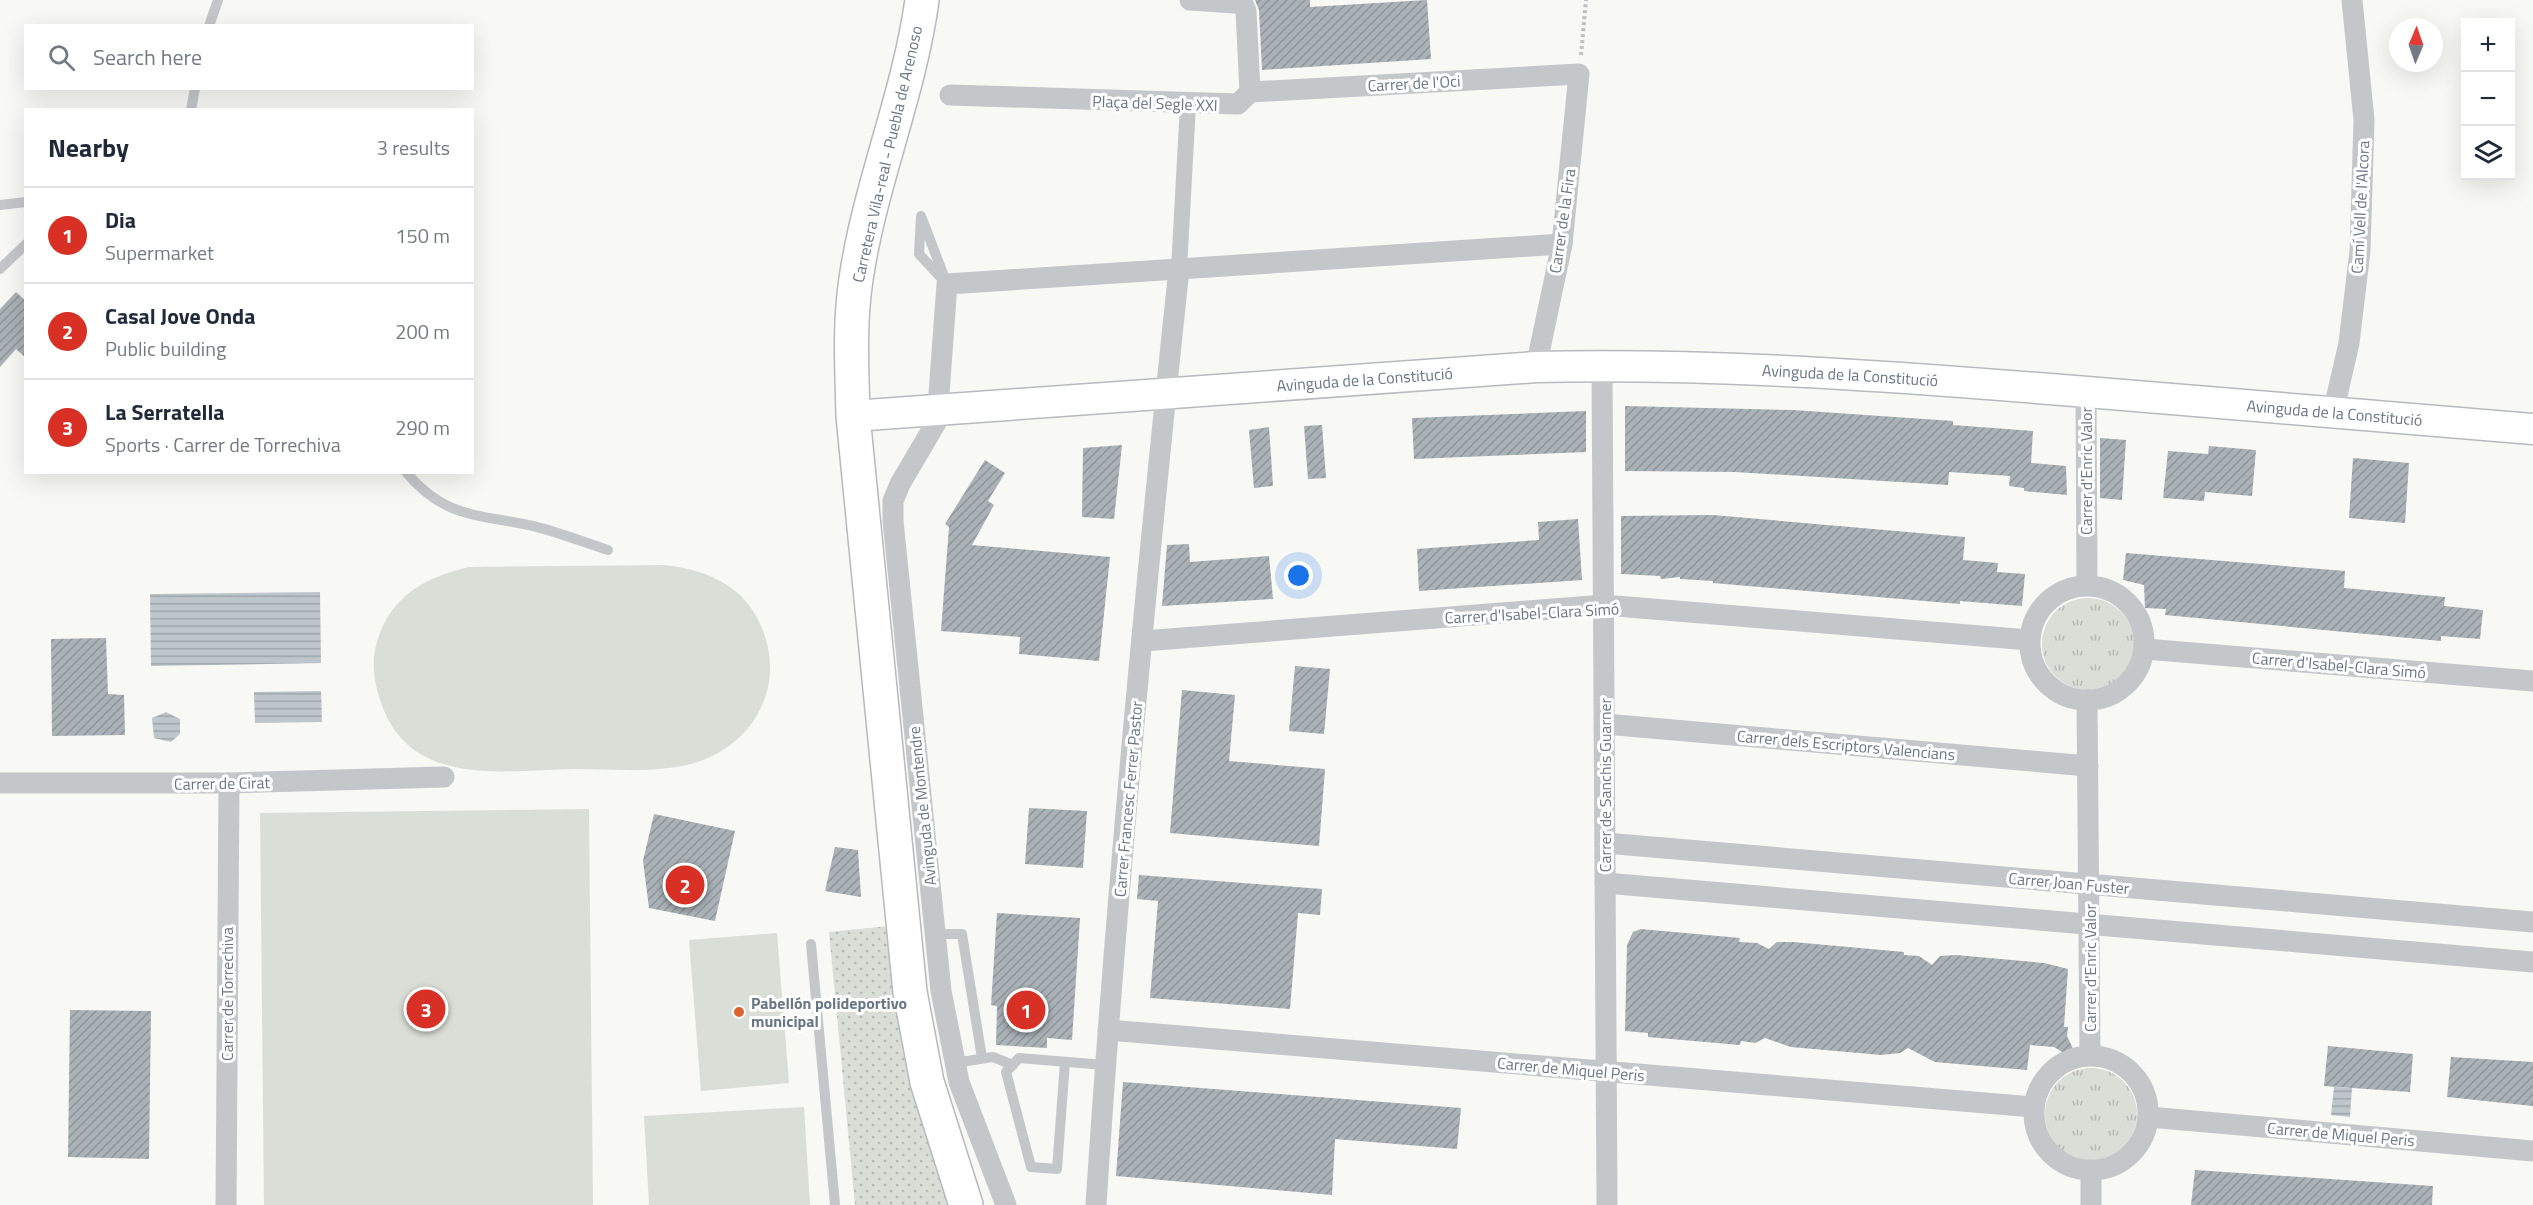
<!DOCTYPE html>
<html lang="en">
<head>
<meta charset="utf-8">
<style>
	:root { --surface:#fff; --page:#f6f6f7; --text:#1f2937; --muted:#747a83; --line:#e0e1e3; --accent:#d93025 }
	body { margin:0; font-family:"Titillium Web",sans-serif; background:var(--page); color:var(--text) }
	.controls { position:absolute; right:18px; top:18px; display:grid; overflow:hidden; border-radius:0px; box-shadow:0 6px 24px #0002 }
	.controls button { width:54px; height:54px; display:grid; place-items:center; padding:0; border:0; border-bottom:2px solid var(--line); background:var(--surface); color:var(--text); font:30px sans-serif }
	.compass { position:absolute; left:2389px; top:18px; width:54px; height:54px; border-radius:50%; background:var(--surface); box-shadow:0 6px 24px #0002; rotate:2deg }
	.you { position:absolute; left:1299px; top:576px; width:21px; height:21px; margin:-15px; border:4px solid #fff; border-radius:50%; background:#1a73e8; box-shadow:0 0 0 9px #1a73e833 }
	.badge { display:grid; place-items:center; width:39px; height:39px; border-radius:50%; background:var(--accent); color:#fff; font-size:20px; font-weight:700 }
	.pin { position:absolute; translate:-50% -50%; border:3px solid #fff; box-shadow:0 2px 6px #0006 }
	.list { margin:0; padding:0; list-style:none }
	h2 { display:flex; justify-content:space-between; align-items:center; height:78px; margin:0; padding:0 24px; font-size:26px }
	h2 small { font-size:20px; font-weight:400; color:var(--muted) }
	.list li { display:grid; grid-template-columns:39px 1fr auto; gap:18px; align-items:center; box-sizing:border-box; height:96px; padding:0 24px; border-top:2px solid var(--line) }
	.list b { display:block; font-size:22px; white-space:nowrap }
	.list p { margin:0; font-size:20px; white-space:nowrap; color:var(--muted) }
	.list em { font-size:20px; font-style:normal; color:var(--muted) }
	.icon { flex:none; width:33px; height:33px; fill:none; stroke:currentColor; stroke-width:2; stroke-linecap:round; stroke-linejoin:round }
	.map { position:relative; flex:none; width:2533px; height:1205px; overflow:hidden }
	.search { position:absolute; background:var(--surface); box-shadow:0 6px 24px #0002; left:24px; top:24px; width:450px; height:66px; display:flex; align-items:center; gap:15px; box-sizing:border-box; padding:0 21px; border-radius:0px; color:var(--muted); font-size:22px }
	.panel { position:absolute; background:var(--surface); box-shadow:0 6px 24px #0002; left:24px; top:108px; width:450px; height:366px; border-radius:0px }
	.map>svg:first-child { display:block }
</style>
</head>
<body>
<div class="map">
<svg width="2533" height="1205" viewBox="0 0 2533 1205">
	<defs>
		<pattern id="grass-tufts" width="24" height="20" patternUnits="userSpaceOnUse" patternTransform="scale(1.5)"><rect width="24" height="20" fill="#d9dfd6"/><path d="M3 7l-1-3M5 7V3M7 7l1-3M15 17l-1-3M17 17v-4M19 17l1-3" fill="none" stroke="#b4b9b3"/></pattern>
		<pattern id="park-dots" width="8" height="8" patternUnits="userSpaceOnUse" patternTransform="scale(1.5)"><rect width="8" height="8" fill="#d9dfd6"/><path d="M2 2h.1M6 6h.1" fill="none" stroke="#b4b9b3" stroke-width="1.8" stroke-linecap="round"/></pattern>
		<pattern id="water-rules" width="6" height="5" patternUnits="userSpaceOnUse" patternTransform="scale(1.5)"><rect width="6" height="5" fill="#bdc7cb"/><path d="M0 2.5h6" fill="none" stroke="#9da6aa"/></pattern>
		<pattern id="building-hatch" width="6" height="6" patternUnits="userSpaceOnUse" patternTransform="scale(1.5)"><rect width="6" height="6" fill="#aab2b7"/><path d="M-1 1l2-2M0 6l6-6M5 7l2-2" fill="none" stroke="#8e959a"/></pattern>
	</defs>
	<rect width="100%" height="100%" fill="#f8f8f5"/>
	<g fill="url(#grass-tufts)">
		<circle cx="2088" cy="644" r="46"/>
		<circle cx="2091" cy="1114" r="46"/>
	</g>
	<polygon fill="url(#park-dots)" points="889,926 952,1205 855,1205 829,932"/>
	<g fill="#d9dfd6">
		<path d="M665 565C714 571 752 590 766 640 783 697 745 752 687 765 651 773 610 769 574 769 506 770 414 788 383 708 375 687 370 664 377 642 390 596 426 577 469 567Z"/>
		<polygon points="589,809 593,1205 264,1205 260,813"/>
		<polygon points="777,933 789,1083 701,1091 689,940"/>
		<polygon points="804,1107 810,1205 649,1205 644,1116"/>
	</g>
	<g fill="url(#water-rules)">
		<polygon points="320,592 321,663 151,666 150,594"/>
		<polygon points="321,691 322,722 255,723 254,692"/>
		<polygon points="166,712 180,719 180,734 171,742 154,738 152,718"/>
		<polygon points="2334,1087 2352,1088 2350,1117 2331,1115"/>
	</g>
	<g fill="url(#building-hatch)">
		<polygon points="1255,0 1310,0 1310,7 1427,0 1431,59 1262,70 1259,10"/>
		<polygon points="16,292 26,301 26,358 16,349 0,367 0,309"/>
		<polygon points="1625,406 1793,410 1953,421 1953,425 2033,431 2031,463 2066,466 2067,495 2024,491 2024,488 2009,486 2010,476 1949,472 1948,485 1735,472 1625,471"/>
		<polygon points="1586,411 1586,452 1414,459 1412,418"/>
		<polygon points="1322,425 1326,478 1308,479 1304,426"/>
		<polygon points="1269,427 1273,486 1254,488 1249,430"/>
		<polygon points="2100,438 2126,440 2122,500 2100,498"/>
		<polygon points="1122,445 1114,519 1082,517 1083,448"/>
		<polygon points="2209,446 2256,450 2252,496 2205,492 2204,501 2163,498 2168,451 2208,454"/>
		<polygon points="2353,458 2409,463 2405,523 2349,518"/>
		<polygon points="985,460 1005,473 988,501 994,505 972,545 1110,557 1099,661 1019,654 1020,637 941,631 949,527 945,524"/>
		<polygon points="1713,515 1965,537 1963,560 1998,563 1997,572 2025,574 2022,606 1960,601 1960,604 1713,583 1713,581 1680,579 1680,577 1661,579 1660,576 1621,574 1621,516"/>
		<polygon points="1578,519 1582,580 1419,591 1417,549 1539,540 1538,522"/>
		<polygon points="1189,544 1190,562 1269,556 1273,599 1162,606 1167,545"/>
		<polygon points="2126,553 2345,571 2344,588 2445,597 2444,606 2483,610 2480,639 2441,636 2441,641 2165,615 2166,609 2145,608 2144,585 2123,580"/>
		<polygon points="106,638 108,694 124,695 125,735 52,736 51,639"/>
		<polygon points="1295,666 1330,669 1324,734 1289,731"/>
		<polygon points="1182,690 1235,695 1229,761 1325,769 1319,846 1170,833"/>
		<polygon points="1029,808 1087,811 1083,868 1025,864"/>
		<polygon points="654,814 735,831 715,921 649,908 643,861"/>
		<polygon points="835,847 858,850 861,897 825,891"/>
		<polygon points="1139,875 1322,889 1320,915 1298,913 1290,1009 1150,998 1158,901 1137,899"/>
		<polygon points="997,913 1080,918 1072,1040 1047,1038 1047,1048 996,1045 997,1006 991,1005"/>
		<polygon points="1641,929 1740,938 1739,942 1757,943 1769,949 1777,942 1793,942 1904,952 1904,955 1919,956 1932,965 1940,956 1956,955 2044,963 2068,969 2064,1027 2068,1027 2067,1036 2080,1063 2054,1047 2030,1045 2027,1070 1935,1062 1908,1048 1900,1053 1881,1055 1791,1047 1765,1038 1755,1043 1741,1041 1740,1045 1648,1037 1648,1033 1625,1031 1627,945 1633,932"/>
		<polygon points="70,1010 151,1011 149,1159 68,1157"/>
		<polygon points="2328,1046 2413,1054 2410,1092 2324,1086"/>
		<polygon points="2451,1057 2533,1062 2533,1106 2447,1097"/>
		<polygon points="1123,1082 1461,1108 1457,1149 1335,1139 1332,1195 1116,1176"/>
		<polygon points="2195,1170 2433,1186 2432,1205 2191,1205"/>
	</g>
	<g fill="none" stroke-linecap="round" stroke-linejoin="round">
		<g stroke="#b6babf" stroke-width="33">
			<g id="secondary">
				<path id="s1" d="M853 416 1536 367C1720 363 1903 377 2087 392 2236 404 2384 417 2533 429"/>
			</g>
		</g>
		<g stroke="#b6babe" stroke-width="36">
			<path id="primary" d="M922 0C909 95 870 184 856 279 849 325 852 370 853 416L910 992 927 1082 966 1205"/>
		</g>
		<polyline stroke="#bdbfc1" stroke-width="4" stroke-dasharray="3 3" stroke-linecap="butt" points="1581,55 1586,0"/>
		<g stroke="#c3c7ca" stroke-width="10">
			<polyline points="209,26 218,0"/>
			<polyline points="191,110 195,88"/>
			<polyline points="0,205 26,202"/>
			<polygon points="921,216 947,284 919,254"/>
			<polyline points="0,269 26,244"/>
			<path d="M406 472C445 519 479 514 533 526 558 532 583 542 608 550"/>
			<polyline points="935,934 962,934 982,1058"/>
			<polyline points="811,944 835,1205"/>
			<polyline points="1065,1062 1057,1169 1031,1167 1006,1072 1019,1058 1105,1065"/>
			<polyline points="954,1063 993,1057 1013,1065"/>
		</g>
		<polyline stroke="#c3c7ca" stroke-width="16" points="1179,269 1188,105"/>
		<g stroke="#c3c7ca" stroke-width="21">
			<polyline points="1250,92 1579,74 1562,244 1536,367"/>
			<polyline points="950,95 1238,104 1250,92 1246,11 1243,4 1235,3 1190,0"/>
			<polyline points="1602,365 1607,1205"/>
			<polyline points="2086,392 2087,585"/>
			<polyline points="2333,413 2349,343 2360,251 2364,120 2352,0"/>
			<circle cx="2087" cy="643" r="57"/>
			<polyline points="1143,641 1604,605 2029,640"/>
			<polyline points="2145,649 2533,681"/>
			<polyline points="2087,700 2090,1055"/>
			<polyline points="1605,724 2088,766"/>
			<polyline points="0,783 229,783 444,777"/>
			<polyline points="1605,843 2533,922"/>
			<polyline points="1605,883 2533,962"/>
			<polyline points="1108,1030 2034,1107"/>
			<circle cx="2091" cy="1113" r="57"/>
			<polyline points="2149,1117 2533,1151"/>
			<polyline points="2091,1171 2091,1205"/>
			<polyline points="226,1205 229,783"/>
			<polyline points="1006,1205 959,1082 941,991 893,521 893,501 900,484 937,421 947,284 1562,244"/>
			<path d="M1096 1205C1116 893 1146 580 1179 269"/>
		</g>
		<use href="#secondary" stroke="#fff" stroke-width="30"/>
		<use href="#primary" stroke="#fff" stroke-width="33"/>
	</g>
	<circle fill="#de622f" stroke="#fff" stroke-width="2" cx="739" cy="1012" r="6"/>
	<g text-anchor="middle" stroke-width="6" stroke-linejoin="round" paint-order="stroke">
		<g font-size="16" fill="#687685" stroke="#fff">
			<text transform="translate(1414 83) rotate(-3)" y="6">Carrer de l'Oci</text>
			<text transform="translate(1155 103) rotate(2)" y="6">Plaça del Segle XXI</text>
			<text transform="translate(887 154) rotate(-77)" y="6">Carretera Vila-real - Puebla de Arenoso</text>
			<text transform="translate(2360 207) rotate(-87)" y="6">Camí Vell de l'Alcora</text>
			<text transform="translate(1562 221) rotate(-82)" y="6">Carrer de la Fira</text>
			<text dy="6" stroke="none"><textPath href="#s1" startOffset="999">Avinguda de la Constitució</textPath></text>
			<text dy="6" stroke="none"><textPath href="#s1" startOffset="513">Avinguda de la Constitució</textPath></text>
			<text dy="6" stroke="none"><textPath href="#s1" startOffset="1485">Avinguda de la Constitució</textPath></text>
			<text transform="translate(2086 471) rotate(-90)" y="6">Carrer d'Enric Valor</text>
			<text transform="translate(1532 613) rotate(-3)" y="6">Carrer d'Isabel-Clara Simó</text>
			<text transform="translate(2339 665) rotate(5)" y="6">Carrer d'Isabel-Clara Simó</text>
			<text transform="translate(1846 745) rotate(5)" y="6">Carrer dels Escriptors Valencians</text>
			<text transform="translate(222 783) rotate(-1)" y="6">Carrer de Cirat</text>
			<text transform="translate(1605 785) rotate(-90)" y="6">Carrer de Sanchis Guarner</text>
			<text transform="translate(1128 799) rotate(-85)" y="6">Carrer Francesc Ferrer Pastor</text>
			<text transform="translate(922 806) rotate(-96)" y="6">Avinguda de Montendre</text>
			<text transform="translate(2069 883) rotate(5)" y="6">Carrer Joan Fuster</text>
			<text transform="translate(2090 968) rotate(-90)" y="6">Carrer d'Enric Valor</text>
			<text transform="translate(227 994) rotate(-90)" y="6">Carrer de Torrechiva</text>
			<text transform="translate(1571 1069) rotate(5)" y="6">Carrer de Miquel Peris</text>
			<text transform="translate(2341 1134) rotate(5)" y="6">Carrer de Miquel Peris</text>
		</g>
		<g font-size="16" font-weight="bold" fill="#687685" stroke="#fff" text-anchor="start">
			<text x="751" y="1009">Pabellón polideportivo<tspan x="751" dy="18">municipal</tspan></text>
		</g>
	</g>
</svg>
<div class="controls">
<button>+</button>
<button>−</button>
<button><svg class="icon" aria-label="layers" viewBox="0 0 24 24"><path d="M12 4l9 5-9 5-9-5zM3 14l9 5 9-5"/></svg></button>
</div>
<svg class="compass" viewBox="-18 -18 36 36"><path d="M0-13l5 13h-10z" fill="#e53935"/><path d="M0 13l5-13h-10z" fill="#747a83"/></svg>
<div class="you"></div>
<div class="pin badge" style="left:1026px;top:1010px">1</div>
<div class="pin badge" style="left:685px;top:885px">2</div>
<div class="pin badge" style="left:426px;top:1009px">3</div>
<div class="search"><svg class="icon" aria-label="search" viewBox="0 0 24 24"><circle cx="10" cy="10" r="6"/><path d="M15 15l6 6"/></svg>Search here</div>
<section class="panel">
<h2>Nearby<small>3 results</small></h2>
<ul class="list">
<li><span class="badge">1</span><div><b>Dia</b><p>Supermarket</p></div><em>150 m</em></li>
<li><span class="badge">2</span><div><b>Casal Jove Onda</b><p>Public building</p></div><em>200 m</em></li>
<li><span class="badge">3</span><div><b>La Serratella</b><p>Sports · Carrer de Torrechiva</p></div><em>290 m</em></li>
</ul>
</section>
</div>
</body>
</html>
